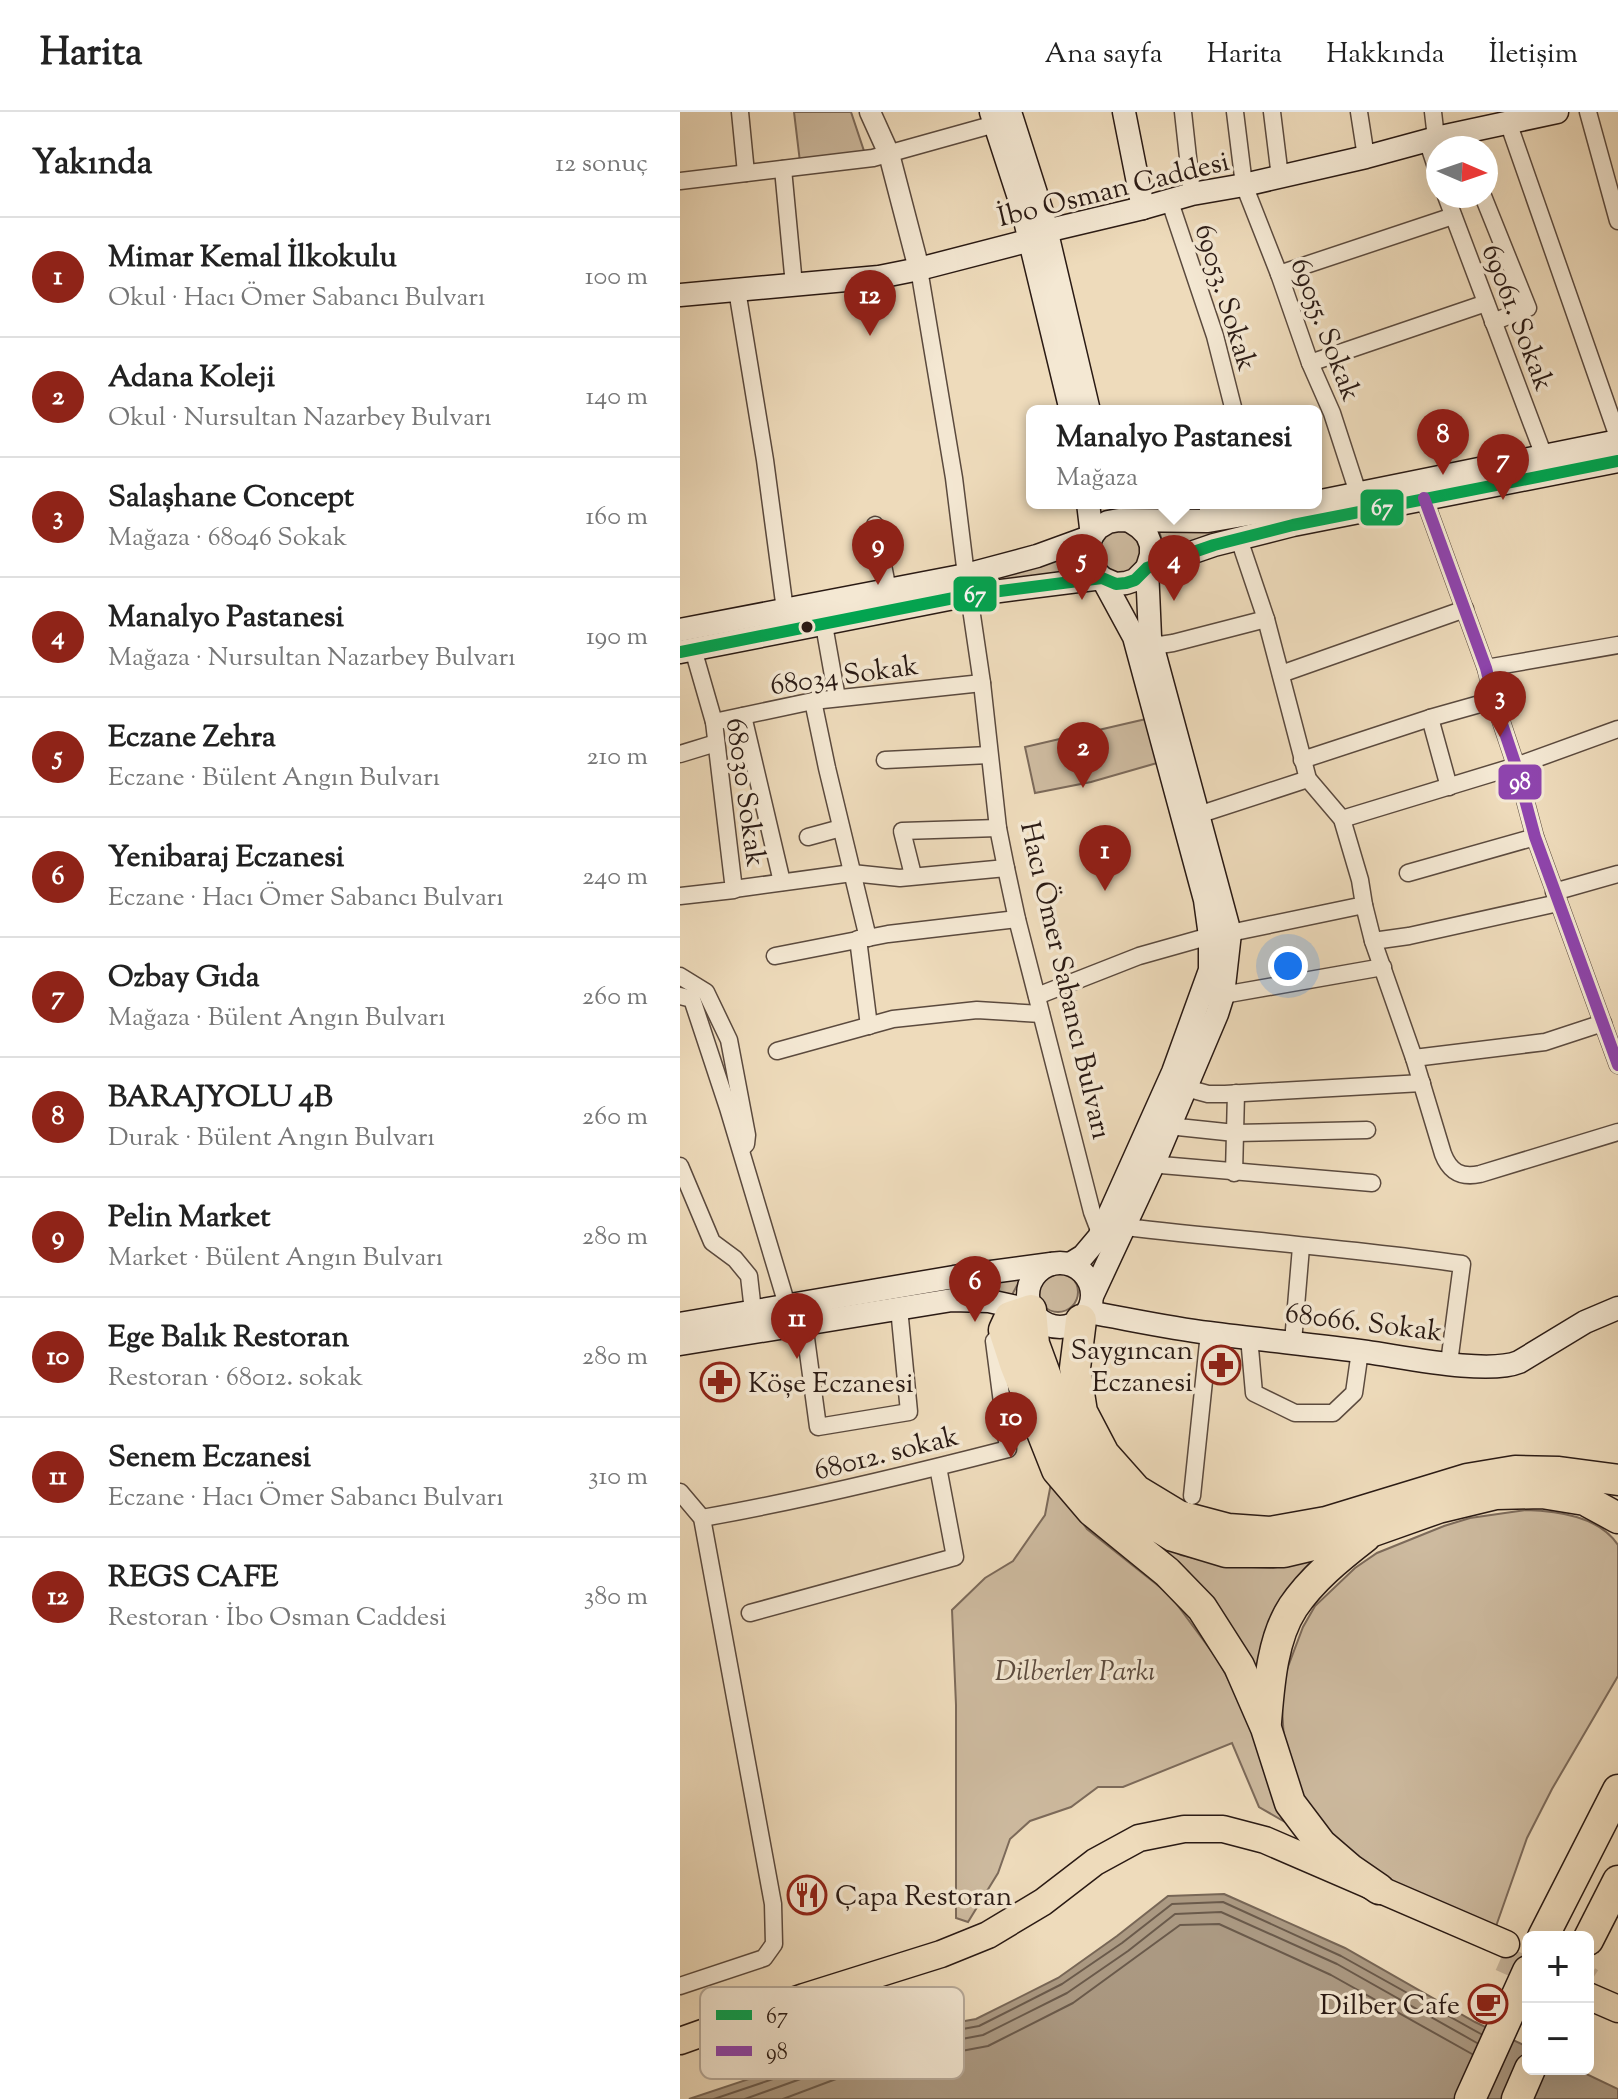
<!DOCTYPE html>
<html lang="tr">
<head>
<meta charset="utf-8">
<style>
	:root { --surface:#fff; --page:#f2f2f2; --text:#222; --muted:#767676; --line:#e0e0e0; --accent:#8f2418 }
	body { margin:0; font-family:"Sorts Mill Goudy",serif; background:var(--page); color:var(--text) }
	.controls { position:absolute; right:24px; bottom:24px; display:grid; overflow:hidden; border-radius:12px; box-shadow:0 8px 32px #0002 }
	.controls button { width:72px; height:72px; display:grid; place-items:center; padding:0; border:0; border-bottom:2px solid var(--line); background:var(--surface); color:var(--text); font:40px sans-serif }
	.compass { position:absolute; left:746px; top:24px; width:72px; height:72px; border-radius:50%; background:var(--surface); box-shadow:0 8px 32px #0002; rotate:92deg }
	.you { position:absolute; left:608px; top:854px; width:28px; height:28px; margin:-20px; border:6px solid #fff; border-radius:50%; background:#1a73e8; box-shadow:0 0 0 12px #1a73e833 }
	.badge { display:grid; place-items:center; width:52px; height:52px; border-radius:50%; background:var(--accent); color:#fff; font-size:26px; font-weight:700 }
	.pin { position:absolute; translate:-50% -66px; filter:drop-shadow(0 2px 4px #0008) }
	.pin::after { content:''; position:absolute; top:42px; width:28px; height:24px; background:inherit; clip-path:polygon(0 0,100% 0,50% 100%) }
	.popup { position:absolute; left:346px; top:293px; width:296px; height:104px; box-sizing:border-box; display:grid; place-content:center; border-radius:12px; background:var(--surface); filter:drop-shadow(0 2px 6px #0005); font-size:26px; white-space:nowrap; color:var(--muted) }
	.popup b { font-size:30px; color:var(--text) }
	.popup::after { content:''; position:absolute; left:50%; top:100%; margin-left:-16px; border:16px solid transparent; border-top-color:var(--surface) }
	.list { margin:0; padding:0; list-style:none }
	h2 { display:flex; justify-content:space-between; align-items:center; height:104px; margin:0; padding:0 32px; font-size:34px }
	h2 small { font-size:26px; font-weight:400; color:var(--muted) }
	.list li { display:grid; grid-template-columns:52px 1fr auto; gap:24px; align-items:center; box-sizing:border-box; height:120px; padding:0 32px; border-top:2px solid var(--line) }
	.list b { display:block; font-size:30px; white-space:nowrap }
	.list p { margin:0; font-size:26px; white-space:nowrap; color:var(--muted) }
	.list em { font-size:26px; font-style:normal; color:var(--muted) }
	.map { position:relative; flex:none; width:938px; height:1987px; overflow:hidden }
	header { display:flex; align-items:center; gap:48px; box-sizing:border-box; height:112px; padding:0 40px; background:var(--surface); border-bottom:2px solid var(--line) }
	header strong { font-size:38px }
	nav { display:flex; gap:44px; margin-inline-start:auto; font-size:28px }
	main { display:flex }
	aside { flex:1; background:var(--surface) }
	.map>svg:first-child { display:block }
</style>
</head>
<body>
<header>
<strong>Harita</strong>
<nav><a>Ana sayfa</a><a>Harita</a><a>Hakkında</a><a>İletişim</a></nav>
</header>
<main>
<aside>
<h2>Yakında<small>12 sonuç</small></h2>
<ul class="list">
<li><span class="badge">1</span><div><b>Mimar Kemal İlkokulu</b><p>Okul · Hacı Ömer Sabancı Bulvarı</p></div><em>100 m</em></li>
<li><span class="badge">2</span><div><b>Adana Koleji</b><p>Okul · Nursultan Nazarbey Bulvarı</p></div><em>140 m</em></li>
<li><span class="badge">3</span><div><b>Salaşhane Concept</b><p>Mağaza · 68046 Sokak</p></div><em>160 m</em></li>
<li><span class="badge">4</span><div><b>Manalyo Pastanesi</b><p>Mağaza · Nursultan Nazarbey Bulvarı</p></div><em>190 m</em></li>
<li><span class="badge">5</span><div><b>Eczane Zehra</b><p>Eczane · Bülent Angın Bulvarı</p></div><em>210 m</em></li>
<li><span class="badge">6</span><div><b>Yenibaraj Eczanesi</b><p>Eczane · Hacı Ömer Sabancı Bulvarı</p></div><em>240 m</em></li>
<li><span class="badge">7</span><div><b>Ozbay Gıda</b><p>Mağaza · Bülent Angın Bulvarı</p></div><em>260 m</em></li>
<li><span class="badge">8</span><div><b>BARAJYOLU 4B</b><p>Durak · Bülent Angın Bulvarı</p></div><em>260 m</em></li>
<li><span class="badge">9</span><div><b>Pelin Market</b><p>Market · Bülent Angın Bulvarı</p></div><em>280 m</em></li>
<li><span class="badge">10</span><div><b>Ege Balık Restoran</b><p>Restoran · 68012. sokak</p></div><em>280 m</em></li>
<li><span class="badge">11</span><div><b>Senem Eczanesi</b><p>Eczane · Hacı Ömer Sabancı Bulvarı</p></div><em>310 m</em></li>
<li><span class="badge">12</span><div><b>REGS CAFE</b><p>Restoran · İbo Osman Caddesi</p></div><em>380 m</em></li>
</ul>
</aside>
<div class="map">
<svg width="938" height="1987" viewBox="0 0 938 1987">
	<rect width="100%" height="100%" fill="#eedbbb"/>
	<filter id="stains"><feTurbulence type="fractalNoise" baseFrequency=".0025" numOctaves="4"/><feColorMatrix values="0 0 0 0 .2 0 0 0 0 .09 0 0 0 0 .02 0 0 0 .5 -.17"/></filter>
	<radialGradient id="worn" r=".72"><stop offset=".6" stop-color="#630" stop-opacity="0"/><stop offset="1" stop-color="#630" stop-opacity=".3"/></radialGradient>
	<g fill="#cdba9f" stroke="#7c6a5a" stroke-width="2">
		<polygon points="114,0 171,0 185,42 120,50"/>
		<polygon points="694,383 482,443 483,431 479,419"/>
		<circle cx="439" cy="440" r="21"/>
		<polygon points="393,438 401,461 0,531 0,527"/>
		<polygon points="466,607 477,651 411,670 355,681 345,635"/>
		<circle cx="378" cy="1180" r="20"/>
		<polygon points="342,1164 332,1183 0,1219"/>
		<polygon points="372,1366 407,1417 490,1483 538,1548 575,1617 583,1655 605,1710 579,1695 552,1631 443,1675 418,1675 391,1695 350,1709 330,1727 318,1761 288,1810 276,1806 276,1593 272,1498 305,1466 333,1449 365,1403"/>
		<path d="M846 1398C877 1399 919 1404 938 1433V1564L872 1677 847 1726 814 1820 705 1770 662 1737 622 1688 604 1628 602 1596 606 1560 623 1515 635 1494 675 1456 697 1441 764 1414 790 1406Z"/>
		<polygon points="444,1412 501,1443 551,1454 593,1456 652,1442 580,1567 495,1460"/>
	</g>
	<polygon fill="#ab9982" stroke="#776656" stroke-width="2" points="544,1782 665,1836 795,1910 848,1935 848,1957 896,1957 938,1977 938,1987 9,1987 99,1957 172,1929 296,1907 378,1866 437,1824 488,1784"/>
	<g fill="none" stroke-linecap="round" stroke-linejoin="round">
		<g stroke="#6a5a4b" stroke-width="2">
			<polyline points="34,1987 102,1964 174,1937 299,1914 382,1872 442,1831 492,1792 543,1790 661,1844 801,1922"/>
			<polyline points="65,1987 176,1947 303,1923 387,1881 448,1839 495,1802 541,1800 657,1852 797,1931"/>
			<polyline points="103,1987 180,1958 308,1934 393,1891 500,1813 539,1812 651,1863 792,1942"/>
		</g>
		<g stroke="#c7b49a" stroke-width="26" stroke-dasharray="26 13" stroke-linecap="butt">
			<polyline points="821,1846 848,1858"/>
			<polyline points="908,1867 911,1869"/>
		</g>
		<g stroke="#5b4a3e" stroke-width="19">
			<g id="minor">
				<polyline points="60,0 66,61"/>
				<polyline points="503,0 512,82"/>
				<polyline points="555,0 564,73 599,162 630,251 652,301 678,381"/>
				<polyline points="592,0 600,65"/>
				<polyline points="679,0 686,45"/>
				<polyline points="753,0 756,26"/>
				<polyline points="908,0 938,109"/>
				<polyline points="828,10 938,325"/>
				<polyline points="747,28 758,61"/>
				<polyline points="103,57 114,173"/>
				<polyline points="0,69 193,46 315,12"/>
				<polyline points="766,84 864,344"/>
				<polyline points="803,84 848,196 813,210"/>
				<polyline points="489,87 535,224 554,299"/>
				<polyline points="239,157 274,366 286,463"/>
				<polyline points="599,162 773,104"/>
				<polyline points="57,178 85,348 105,498"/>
				<polyline points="630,251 806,191"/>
				<polyline points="744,386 806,556 814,588 836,654 855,725 938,953"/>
				<polyline points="527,391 530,409"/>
				<polyline points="195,413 208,478"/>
				<polyline points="289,483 302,571 318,716 326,756 337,807 412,1100 420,1121"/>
				<polyline points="144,513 157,586"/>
				<polyline points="473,534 493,531 586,507"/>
				<polyline points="806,556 938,533"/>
				<polyline points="601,562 785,497"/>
				<polyline points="133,589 147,656 188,826"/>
				<polyline points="63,604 102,770"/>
				<polyline points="750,606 769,675"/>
				<polyline points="34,610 133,589 302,571"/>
				<polyline points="0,642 36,631"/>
				<polyline points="205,648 309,643"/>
				<polyline points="622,648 750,606 814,588"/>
				<polyline points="518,703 628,667"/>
				<polyline points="662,707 836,654 938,617"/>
				<polyline points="128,725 161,716"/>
				<polyline points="728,761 855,725"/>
				<polyline points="233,763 222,719 318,716"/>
				<polyline points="54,777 172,761 220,766 326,756"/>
				<polyline points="874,780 938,762"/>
				<polyline points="0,784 54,778 34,610 13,537"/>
				<path d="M684 793 693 829 734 946 763 1042C770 1060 781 1066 800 1062L938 1020"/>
				<polyline points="550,821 684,793 680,768 662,707 628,667 586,507 559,427"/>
				<polyline points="178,827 189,914"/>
				<polyline points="693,829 729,824 878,791"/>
				<polyline points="95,844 208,822 337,807"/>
				<polyline points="0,864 26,880 49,928 67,1023 66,1032 61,1037"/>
				<polyline points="543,883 703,855"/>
				<polyline points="0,884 12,887 48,996 107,1193"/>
				<polyline points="357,884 459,844 530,824"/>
				<polyline points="97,939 213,907 297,898 361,902"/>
				<polyline points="734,946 865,930 923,911"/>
				<polyline points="506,976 528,982 545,982 742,971"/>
				<polyline points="491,1012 498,1015 555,1021 687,1018"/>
				<polyline points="474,1051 481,1053 692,1071"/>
				<polyline points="0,1054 32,1130 55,1147 69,1164 73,1199"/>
				<polyline points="554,1061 556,981"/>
				<path d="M445 1115C557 1128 670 1136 782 1152L769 1251"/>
				<polyline points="124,1211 138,1315 229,1300 219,1196"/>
				<polyline points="569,1225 574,1281 615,1301 653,1301 674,1281 680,1239"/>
				<polyline points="613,1230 621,1135"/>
				<polyline points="0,1380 22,1406 93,1792 94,1832 84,1846 0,1874"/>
				<polyline points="512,1384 529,1221"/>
				<path d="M22 1406C125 1388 227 1363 328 1337L314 1229 321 1222"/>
				<polyline points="70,1501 275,1445 258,1355"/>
			</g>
		</g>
		<g stroke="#5b4a3e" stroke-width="23">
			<polyline id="tertiary" points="190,0 209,42 239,157"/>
		</g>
		<g stroke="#2a1a14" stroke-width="25">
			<g id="secondary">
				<polyline points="311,0 341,92 391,299"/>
				<polyline points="330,0 362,100 409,299"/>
				<polyline points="444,0 463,96"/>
				<polyline points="0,183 199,165 239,157 343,130 349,123 463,96 512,82 564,73 686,45 756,26 877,0"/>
				<polyline points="636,390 938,329"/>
				<polyline points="0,518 286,463 357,444 412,424 418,416 428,410 439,408 528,409 631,391"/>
				<polyline points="0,540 289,483 422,466 436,472 446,471 455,468 467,456 534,433 613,413 938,349"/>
				<circle cx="380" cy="1183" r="32"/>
				<polyline points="390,1152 403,1144 419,1125 493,960 530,858 530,824 525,788 454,525 422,466 412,455 408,446 408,435 412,424 408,391"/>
				<polyline points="413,1182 474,1051 537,902 543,883 550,821 470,525 467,456 471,443 471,433 467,423 459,415 450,409"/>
				<path d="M408 1200C448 1207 489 1216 529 1221 582 1228 635 1233 687 1240 724 1245 807 1263 839 1250L905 1210 938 1196"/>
				<polyline points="0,1212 274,1165 371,1152"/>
				<polyline points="0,1232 272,1188 309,1189 350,1198"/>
			</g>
		</g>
		<g stroke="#2a1a14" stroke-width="29">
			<g id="primary">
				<polyline points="908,1884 938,1897"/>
				<polyline points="0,1929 124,1885 261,1842 308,1823 363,1790 415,1750 459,1726 504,1717 543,1717 585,1728 826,1832"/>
			</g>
		</g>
		<g stroke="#2a1a14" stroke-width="33">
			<g id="motorway">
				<polyline points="401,1208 395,1256 402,1300 424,1342 456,1378 499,1404 548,1417 590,1420 646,1410 787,1367 835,1359 879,1360 938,1368"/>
				<path d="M586 1610C589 1574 592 1527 613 1495 632 1467 658 1446 685 1425"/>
				<polyline points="699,1777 670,1757 641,1732 610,1691 586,1616 559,1554 522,1496 487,1460 412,1399 377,1358 335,1252 324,1218 330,1205 351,1198 354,1232 379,1300 406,1353 448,1396 493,1424 546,1440 604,1440 693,1419 758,1396 816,1382 862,1381 905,1388 938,1406"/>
				<polyline points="863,1825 938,1678"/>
				<polyline points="908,1828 938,1769"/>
				<polyline points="790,1987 848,1859"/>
				<polyline points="837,1987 850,1957"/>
			</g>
		</g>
		<use href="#minor" stroke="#f4e8d3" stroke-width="16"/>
		<use href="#tertiary" stroke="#f4e8d3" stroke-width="20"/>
		<use href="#secondary" stroke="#f4e8d3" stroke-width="22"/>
		<use href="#primary" stroke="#eedbbb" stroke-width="26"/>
		<use href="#motorway" stroke="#eedbbb" stroke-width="30"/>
		<g stroke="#f4e8d3" stroke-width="18">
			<polyline id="bus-1" points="0,540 289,483 422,466 436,472 446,471 455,468 467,456 534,433 613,413 938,349"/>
		</g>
		<g stroke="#f4e8d3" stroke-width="18">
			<polyline id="bus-2" points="744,386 806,556 814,588 836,654 855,725 938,953"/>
		</g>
		<use href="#bus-1" stroke="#00a651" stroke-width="12"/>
		<use href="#bus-2" stroke="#8e44ad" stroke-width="12"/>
	</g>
	<defs>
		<g id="pharmacy-ring" transform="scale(2)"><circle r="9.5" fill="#f4e8d3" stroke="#8f2418" stroke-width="1.5"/><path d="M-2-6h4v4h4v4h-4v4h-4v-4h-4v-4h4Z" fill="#8f2418"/></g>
		<g id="restaurant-ring" transform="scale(2)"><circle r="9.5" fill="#f4e8d3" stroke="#8f2418" stroke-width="1.5"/><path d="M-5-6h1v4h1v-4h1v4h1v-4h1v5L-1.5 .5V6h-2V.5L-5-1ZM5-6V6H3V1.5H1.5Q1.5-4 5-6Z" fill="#8f2418"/></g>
		<g id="cafe-ring" transform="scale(2)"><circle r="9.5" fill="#f4e8d3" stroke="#8f2418" stroke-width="1.5"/><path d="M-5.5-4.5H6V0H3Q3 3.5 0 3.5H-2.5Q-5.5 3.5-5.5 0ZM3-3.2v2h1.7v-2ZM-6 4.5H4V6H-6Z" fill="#8f2418"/></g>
	</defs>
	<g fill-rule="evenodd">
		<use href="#pharmacy-ring" x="541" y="1253"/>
		<use href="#pharmacy-ring" x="40" y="1270"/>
		<use href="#restaurant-ring" x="127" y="1783"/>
		<use href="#cafe-ring" x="808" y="1892"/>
	</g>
	<circle fill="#2a1a14" stroke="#f4e8d3" stroke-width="3" cx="127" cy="515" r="7"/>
	<g text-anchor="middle" stroke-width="7" stroke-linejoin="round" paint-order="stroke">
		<g font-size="28" fill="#2a1a14" stroke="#f4e8d3">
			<text transform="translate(433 76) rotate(-14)" y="10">İbo Osman Caddesi</text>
			<text transform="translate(547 185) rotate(73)" y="10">69053. Sokak</text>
			<text transform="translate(839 205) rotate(69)" y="10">69061. Sokak</text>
			<text transform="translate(647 217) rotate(69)" y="10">69055. Sokak</text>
			<text transform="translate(164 562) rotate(-8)" y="10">68034 Sokak</text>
			<text transform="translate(67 680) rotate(82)" y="10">68030 Sokak</text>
			<text transform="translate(387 868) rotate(77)" y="10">Hacı Ömer Sabancı Bulvarı</text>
			<text transform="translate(684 1209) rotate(7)" y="10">68066. Sokak</text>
			<text transform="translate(206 1340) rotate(-14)" y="10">68012. sokak</text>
		</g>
		<g font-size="28" fill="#2a1a14" stroke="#f4e8d3" text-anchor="end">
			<text x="513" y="1247">Saygıncan<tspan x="513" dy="32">Eczanesi</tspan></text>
			<text x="68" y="1280" text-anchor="start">Köşe Eczanesi</text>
			<text x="155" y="1793" text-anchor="start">Çapa Restoran</text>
			<text x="780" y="1902">Dilber Cafe</text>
		</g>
		<g font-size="28" font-style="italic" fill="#5b4a3e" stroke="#f4e8d3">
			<text x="395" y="1568">Dilberler Parkı</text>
		</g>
	</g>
	<rect x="20" y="1875" width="264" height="92" rx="12" fill="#f4e8d3" stroke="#b7aa9a" stroke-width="2"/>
	<rect x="36" y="1898" width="36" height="10" fill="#00a651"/>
	<rect x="36" y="1934" width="36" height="10" fill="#8e44ad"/>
	<g font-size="22" fill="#2a1a14">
		<text x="86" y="1911">67</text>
		<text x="86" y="1947">98</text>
	</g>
	<g stroke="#f4e8d3" stroke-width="3">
		<rect x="679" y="376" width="46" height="39" rx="8" fill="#00a651"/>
		<rect x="272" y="463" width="46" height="38" rx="8" fill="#00a651"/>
		<rect x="817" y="651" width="46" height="38" rx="8" fill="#8e44ad"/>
	</g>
	<g font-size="22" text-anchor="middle" font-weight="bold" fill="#fff">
		<text x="702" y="403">67</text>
		<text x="295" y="490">67</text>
		<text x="840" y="677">98</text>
	</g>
	<rect width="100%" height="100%" filter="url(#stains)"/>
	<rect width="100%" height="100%" fill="url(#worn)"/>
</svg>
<div class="controls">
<button>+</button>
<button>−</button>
</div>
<svg class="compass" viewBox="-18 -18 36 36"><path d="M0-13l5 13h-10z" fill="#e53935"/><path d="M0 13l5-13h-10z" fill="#767676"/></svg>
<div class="you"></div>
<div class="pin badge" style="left:425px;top:779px">1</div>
<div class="pin badge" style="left:403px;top:676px">2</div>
<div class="pin badge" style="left:820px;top:625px">3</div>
<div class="pin badge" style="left:494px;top:489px">4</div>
<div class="popup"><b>Manalyo Pastanesi</b>Mağaza</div>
<div class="pin badge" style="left:402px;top:488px">5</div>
<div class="pin badge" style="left:295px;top:1210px">6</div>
<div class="pin badge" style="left:823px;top:388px">7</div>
<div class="pin badge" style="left:763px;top:363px">8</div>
<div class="pin badge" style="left:198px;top:473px">9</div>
<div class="pin badge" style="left:331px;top:1346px">10</div>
<div class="pin badge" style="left:117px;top:1247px">11</div>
<div class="pin badge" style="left:190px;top:224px">12</div>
</div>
</main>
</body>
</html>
